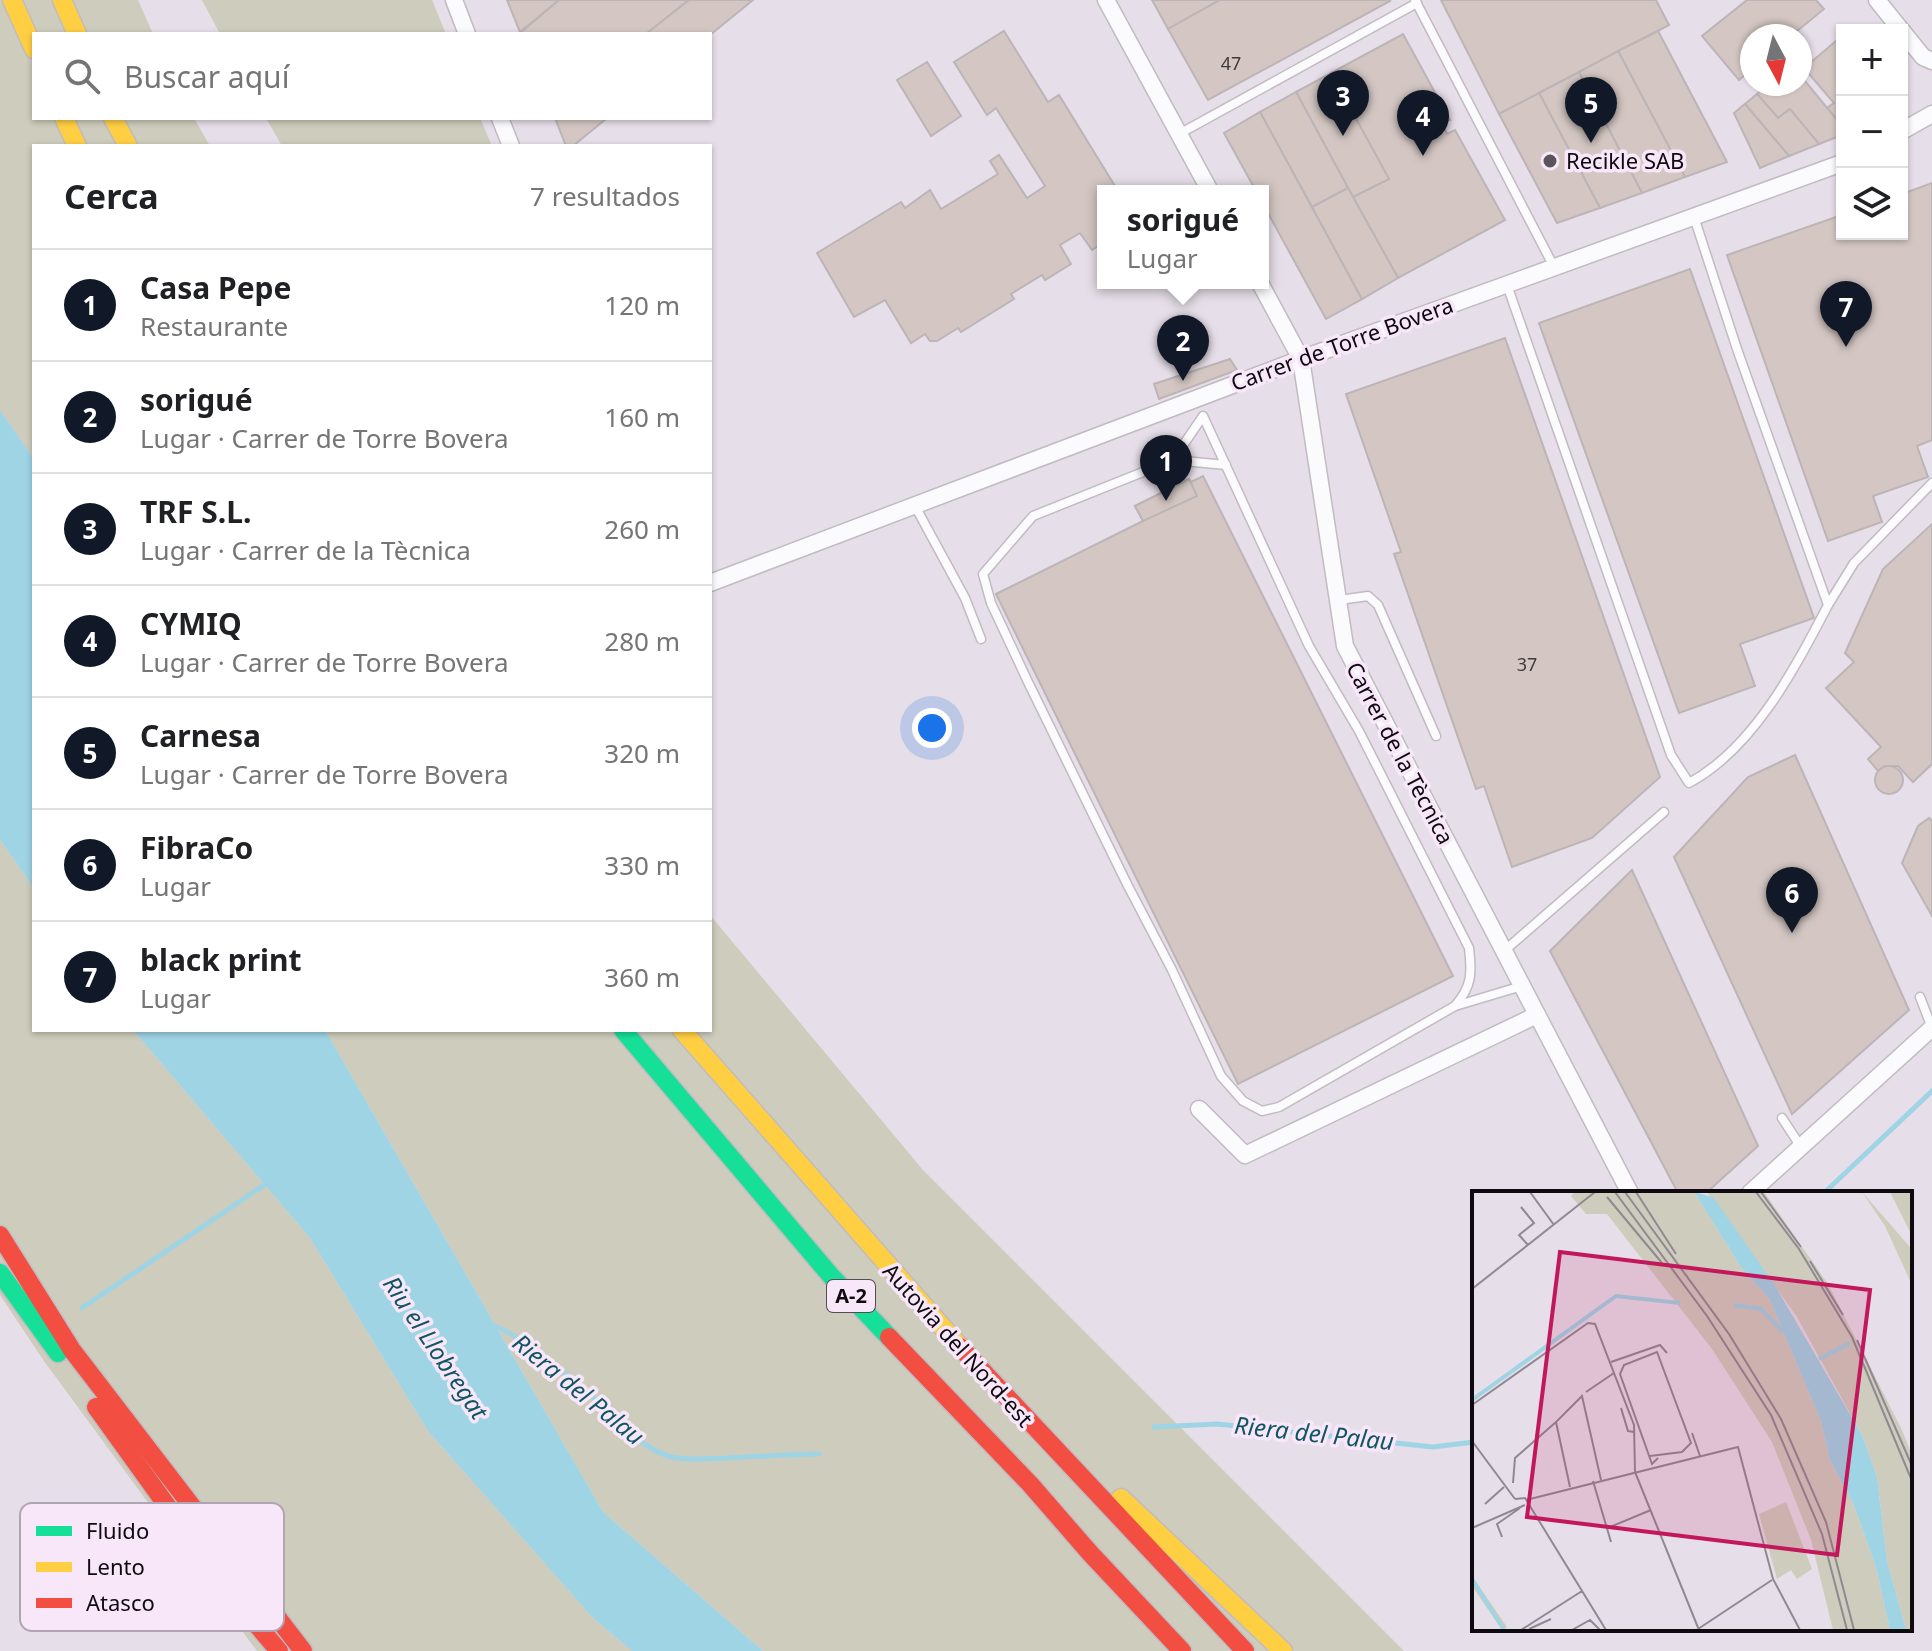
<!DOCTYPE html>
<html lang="es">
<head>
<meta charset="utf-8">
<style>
	:root { --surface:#fff; --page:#f6f6f6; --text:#202124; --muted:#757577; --line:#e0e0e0; --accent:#111827 }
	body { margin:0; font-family:"Noto Sans",sans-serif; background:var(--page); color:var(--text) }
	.controls { position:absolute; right:24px; top:24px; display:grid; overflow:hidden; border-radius:0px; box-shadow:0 2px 6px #0004 }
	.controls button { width:72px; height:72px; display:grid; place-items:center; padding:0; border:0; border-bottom:2px solid var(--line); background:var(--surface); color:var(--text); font:40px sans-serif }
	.compass { position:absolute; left:1740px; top:24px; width:72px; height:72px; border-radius:50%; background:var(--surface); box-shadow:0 2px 6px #0004; rotate:173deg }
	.you { position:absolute; left:932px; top:728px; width:28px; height:28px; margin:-20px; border:6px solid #fff; border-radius:50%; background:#1a73e8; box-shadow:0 0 0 12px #1a73e833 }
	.badge { display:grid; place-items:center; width:52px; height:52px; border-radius:50%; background:var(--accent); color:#fff; font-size:26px; font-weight:700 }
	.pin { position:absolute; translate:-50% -66px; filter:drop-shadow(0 2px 4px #0008) }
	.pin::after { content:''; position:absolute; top:42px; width:28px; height:24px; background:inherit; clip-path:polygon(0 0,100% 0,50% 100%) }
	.popup { position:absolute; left:1097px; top:185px; width:172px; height:104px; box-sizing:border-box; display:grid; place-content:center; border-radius:0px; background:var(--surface); filter:drop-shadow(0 2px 6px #0005); font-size:26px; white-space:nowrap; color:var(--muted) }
	.popup b { font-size:30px; color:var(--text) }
	.popup::after { content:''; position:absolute; left:50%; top:100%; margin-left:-16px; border:16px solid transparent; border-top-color:var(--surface) }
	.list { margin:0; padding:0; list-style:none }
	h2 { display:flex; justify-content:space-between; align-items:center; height:104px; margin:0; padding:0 32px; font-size:34px }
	h2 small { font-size:26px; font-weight:400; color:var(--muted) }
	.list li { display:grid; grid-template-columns:52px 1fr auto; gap:24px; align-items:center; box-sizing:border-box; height:112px; padding:0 32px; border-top:2px solid var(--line) }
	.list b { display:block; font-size:30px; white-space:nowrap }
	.list p { margin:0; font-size:26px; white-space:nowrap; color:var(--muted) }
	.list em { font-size:26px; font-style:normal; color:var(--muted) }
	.icon { flex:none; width:44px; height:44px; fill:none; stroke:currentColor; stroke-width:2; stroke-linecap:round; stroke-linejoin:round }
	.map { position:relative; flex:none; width:1932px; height:1651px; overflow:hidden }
	.search { position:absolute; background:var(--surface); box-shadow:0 2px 6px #0004; left:32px; top:32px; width:680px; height:88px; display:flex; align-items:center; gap:20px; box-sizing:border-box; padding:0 28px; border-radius:0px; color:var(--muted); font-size:30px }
	.panel { position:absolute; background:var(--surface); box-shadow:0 2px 6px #0004; left:32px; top:144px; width:680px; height:888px; border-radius:0px }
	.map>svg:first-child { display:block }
</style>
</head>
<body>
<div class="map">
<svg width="1932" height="1651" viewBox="0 0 1932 1651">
	<rect width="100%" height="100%" fill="#e6dee8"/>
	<g fill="#ceccbc">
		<polygon points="0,0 138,0 153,34 34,34 34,118 194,118 210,146 34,146 34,459 0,410"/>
		<polygon points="202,0 432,0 446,34 220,34"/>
		<polygon points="266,118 480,118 492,146 282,146"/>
		<polygon points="0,840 34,888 34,1030 133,1030 310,1238 428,1431 591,1616 632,1651 257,1651 44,1361 0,1295"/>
		<polygon points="710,915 923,1170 1404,1651 763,1651 603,1512 325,1030 710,1030"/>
	</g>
	<g fill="#9fd4e4">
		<polygon points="0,410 34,459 34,888 0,840"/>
		<polygon points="133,1030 325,1030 603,1512 763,1651 632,1651 591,1616 428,1431 310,1238"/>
	</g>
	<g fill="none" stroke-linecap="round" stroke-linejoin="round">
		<g stroke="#9fd4e4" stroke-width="5">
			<polyline points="1824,1193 1932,1091"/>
			<polyline points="82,1308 267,1183"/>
			<path d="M490 1324C527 1337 579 1384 608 1411 628 1429 644 1450 672 1457 689 1461 710 1458 727 1458 758 1456 789 1455 819 1454"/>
			<polyline points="1154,1427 1217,1424 1433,1447 1474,1442"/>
		</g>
	</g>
	<g fill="#d4c7c3" stroke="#bcb4b6" stroke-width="2">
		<polygon points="507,0 559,0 520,32"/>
		<polygon points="559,0 689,0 646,34 519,34"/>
		<polygon points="689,0 753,0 710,35 646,34"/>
		<polygon points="1152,0 1220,0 1168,29"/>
		<polygon points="1220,0 1389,0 1390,1 1208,100 1168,29"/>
		<polygon points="1441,0 1656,0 1669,25 1499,114"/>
		<polygon points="1747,0 1816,0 1824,9 1791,36 1752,36 1752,69 1739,80 1702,36"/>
		<polygon points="1004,31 1048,102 1059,95 1118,191 1103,191 1103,243 1092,250 1080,233 1060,245 1071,264 1045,280 1042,275 1011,294 1014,299 961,332 958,328 937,341 930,341 925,334 911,343 885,300 854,317 817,253 901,202 905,208 930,190 941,209 998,174 990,161 999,155 1027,198 1045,186 996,108 987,115 954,62"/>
		<polygon points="1658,31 1727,162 1685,177 1618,51"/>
		<polygon points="1403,34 1450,120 1442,123 1447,134 1455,130 1505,220 1398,278 1353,197 1389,179 1331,73"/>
		<polygon points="1842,36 1842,125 1827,108 1834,103 1804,68"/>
		<polygon points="1618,51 1685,177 1642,193 1579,72"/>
		<polygon points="927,62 961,116 931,136 897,80"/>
		<polygon points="1579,72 1642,193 1600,208 1539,93"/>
		<polygon points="1331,73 1389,179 1353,197 1296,92"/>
		<polygon points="1800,75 1842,126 1842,135 1819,144 1790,109 1778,118 1757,94 1768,84 1800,84"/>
		<polygon points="1296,92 1348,188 1312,207 1260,112"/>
		<polygon points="1539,93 1600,208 1557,223 1499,114"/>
		<polygon points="1757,94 1778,118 1790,109 1819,144 1789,156 1745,104"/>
		<polygon points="1745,104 1789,156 1760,168 1734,113"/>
		<polygon points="1260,112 1362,299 1326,319 1263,204 1263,191 1256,191 1224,133"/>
		<polygon points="555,118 607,118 573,146 566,146"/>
		<polygon points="1932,183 1932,440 1917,446 1928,477 1873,496 1882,522 1828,541 1727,255 1842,215 1842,234 1902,234 1902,194"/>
		<polygon points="1348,188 1398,278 1362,299 1312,207"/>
		<polygon points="1690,269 1814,618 1740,644 1755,686 1679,713 1539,323"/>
		<polygon points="1505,338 1660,777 1592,838 1512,867 1484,786 1476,789 1394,554 1401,552 1346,394"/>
		<polygon points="1230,359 1237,370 1159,399 1154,384"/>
		<polygon points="1203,476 1453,976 1238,1084 996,594 1143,521 1135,506 1189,479 1191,482"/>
		<polygon points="1189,479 1197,496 1143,521 1135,506"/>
		<polygon points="1932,524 1932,764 1913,782 1898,766 1885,766 1878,771 1868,759 1881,747 1826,688 1854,662 1845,653 1883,569"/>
		<polygon points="1795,755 1909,1010 1792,1114 1674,857 1748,777"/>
		<circle cx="1889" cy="780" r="14"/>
		<polygon points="1929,818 1932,821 1932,916 1902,863 1918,826"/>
		<polygon points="1632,870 1758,1146 1706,1193 1678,1193 1550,951"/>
	</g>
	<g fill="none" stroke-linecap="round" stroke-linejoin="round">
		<g stroke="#c1bbc2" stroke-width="11">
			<g id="lane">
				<polyline points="1415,0 1554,267"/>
				<polyline points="1179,134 1417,3"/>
				<path d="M1507 285 1671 755 1689 783C1754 748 1795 668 1828 605L1737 349 1694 217"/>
				<path d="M1173 460 1203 416 1309 646 1359 731 1469 948C1472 974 1472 986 1455 1006L1279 1107 1262 1111 1243 1101 1221 1076 1172 970 1127 884 1028 682 991 603 983 574 1033 516 1173 460 1226 465"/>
				<polyline points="915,506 965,598 981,639"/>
				<polyline points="1339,600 1368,596 1378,605 1436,736"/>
				<polyline points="1828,605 1854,563 1932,483"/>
				<polyline points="1504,951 1664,812"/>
				<polyline points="1920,997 1932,1028"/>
				<polyline points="1455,1006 1522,986"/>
				<polyline points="1782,1118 1801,1147"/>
			</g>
		</g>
		<g stroke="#c1bbc2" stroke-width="19">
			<g id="street">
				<polyline points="454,0 467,34"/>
				<polyline points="1106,0 1210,191"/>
				<polyline points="1877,0 1901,30"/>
				<polyline points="1902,31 1923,57 1932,61"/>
				<polyline points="500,118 511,146"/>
				<polyline points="1902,131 1932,114"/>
				<polyline points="1260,283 1301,359 1345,646 1630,1193"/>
				<polyline points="710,583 1301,359 1842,163"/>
				<polyline points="1199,1109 1245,1155 1537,1015"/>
				<polyline points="1750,1193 1932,1028"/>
			</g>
		</g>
		<g stroke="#c1bbc2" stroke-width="21">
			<g id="fast">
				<polyline points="623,1030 831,1276 889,1337"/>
				<polyline points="0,1273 58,1353"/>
			</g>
		</g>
		<g stroke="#c1bbc2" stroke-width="21">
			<g id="slow">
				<polyline points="12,0 34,49"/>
				<polyline points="62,0 77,34"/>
				<polyline points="64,118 77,146"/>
				<polyline points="113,118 128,146"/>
				<polyline points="682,1030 960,1347"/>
				<polyline points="1121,1498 1283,1651"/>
			</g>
		</g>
		<g stroke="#c1bbc2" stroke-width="21">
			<g id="jam">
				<polyline points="0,1235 72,1350 303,1651"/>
				<polyline points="889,1337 1030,1484 1090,1553 1182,1651"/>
				<polyline points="960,1347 1245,1651"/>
				<polyline points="96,1407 229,1592 279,1651"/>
			</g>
		</g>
		<use href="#lane" stroke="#fbfafc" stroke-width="8"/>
		<use href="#street" stroke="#fbfafc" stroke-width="16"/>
		<use href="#fast" stroke="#16e098" stroke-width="18"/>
		<use href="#slow" stroke="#ffcf43" stroke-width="18"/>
		<use href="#jam" stroke="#f24e42" stroke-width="18"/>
	</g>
	<circle fill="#5a545c" stroke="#f8e7f9" stroke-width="3" cx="1550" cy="161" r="8"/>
	<g text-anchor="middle" stroke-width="7" stroke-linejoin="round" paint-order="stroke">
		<g font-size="18" fill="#40393d">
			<text x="1231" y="70">47</text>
			<text x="1527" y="671">37</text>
		</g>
		<rect fill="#f8e7f9" stroke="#554c56" stroke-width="2" x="827" y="1280" width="48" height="32" rx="6"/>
		<g font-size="20" font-weight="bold" fill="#0f0a10">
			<text x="851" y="1303">A-2</text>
		</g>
		<g font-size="22" fill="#0f0a10" stroke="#f8e7f9" text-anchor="start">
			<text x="1566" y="169">Recikle SAB</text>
		</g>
		<g font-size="22" fill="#0f0a10" stroke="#f8e7f9">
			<text transform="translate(1342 344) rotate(-20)" y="8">Carrer de Torre Bovera</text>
			<text transform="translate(1400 753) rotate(62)" y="8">Carrer de la Tècnica</text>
			<text transform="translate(958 1345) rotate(48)" y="8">Autovia del Nord-est</text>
		</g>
		<g font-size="24" font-style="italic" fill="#115563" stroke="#f8e7f9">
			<text transform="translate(435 1348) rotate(56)" y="8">Riu el Llobregat</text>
			<text transform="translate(578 1390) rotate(39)" y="8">Riera del Palau</text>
			<text transform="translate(1314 1434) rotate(6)" y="8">Riera del Palau</text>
		</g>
	</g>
	<g transform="translate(1472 1191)">
		<rect width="440" height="440" fill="#e6dee8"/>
		<path d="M103 1H222L269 76 298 109 349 230 358 269 381 312 404 376 418 439H361L339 349 300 251 240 158 135 23H114L99 5ZM235 1H292L356 93 430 239 440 264V439H434L415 370 405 286 390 244 325 126ZM390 1 438 56 440 94 413 35ZM418 1H440V43L438 41ZM314 311 340 378 325 388 319 379 305 388 287 323ZM0 385 35 436 30 439 0 395Z" fill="#ceccbc"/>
		<path d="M222 1 241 6 302 93 390 244 405 286 415 370 434 439H418L404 376 381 312 358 269 349 230 298 109 269 76Z" fill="#9fd4e4"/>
		<path fill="none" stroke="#9fd4e4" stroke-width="4" d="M262 114 289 118 311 141M347 168 378 152M0 209 144 105 208 112M0 388 32 439"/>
		<path fill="none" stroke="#908992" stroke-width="2" d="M58 1 82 34M143 1 235 125 299 224 350 343 375 439M153 1 257 143 309 228 354 331 382 439M164 1 204 63M284 1 327 58 380 146 440 290M289 1 329 56M135 6 190 72M49 16 62 32 47 44 56 54M338 70 371 124M0 98 123 1M385 149 440 275M139 171 188 154 195 162M114 201 142 182M0 214 116 132 123 133 162 234 163 281 227 439M149 217 156 240 162 241M220 242 228 265M0 250 43 308M178 265 210 261 219 252 185 161 152 174 148 183 180 273 186 267M121 290 139 351M41 292 43 267 84 231M98 296 84 231 110 205 129 289M43 308 53 307 134 439M54 309 266 256 301 388 328 439M13 313 32 296M138 336 179 319M0 337 53 314M30 346 25 333 48 317M57 438 79 428M226 438 300 389M49 439 110 400M100 439 118 429 128 439"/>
		<path fill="#c2185b" fill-opacity="0.15" stroke="#c2185b" stroke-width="4" d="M88 61 398 99 365 364 55 326Z"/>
		<rect width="440" height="440" fill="none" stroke="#0f0a10" stroke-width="4"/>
	</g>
	<rect x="20" y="1503" width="264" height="128" rx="12" fill="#f8e7f9" stroke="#b2a5b3" stroke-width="2"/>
	<rect x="36" y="1526" width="36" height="10" fill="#16e098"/>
	<rect x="36" y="1562" width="36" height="10" fill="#ffcf43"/>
	<rect x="36" y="1598" width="36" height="10" fill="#f24e42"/>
	<g font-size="22" fill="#0f0a10">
		<text x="86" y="1539">Fluido</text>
		<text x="86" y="1575">Lento</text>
		<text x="86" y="1611">Atasco</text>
	</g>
</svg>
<div class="controls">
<button>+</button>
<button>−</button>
<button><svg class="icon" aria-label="layers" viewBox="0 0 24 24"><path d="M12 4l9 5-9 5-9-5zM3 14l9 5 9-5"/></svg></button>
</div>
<svg class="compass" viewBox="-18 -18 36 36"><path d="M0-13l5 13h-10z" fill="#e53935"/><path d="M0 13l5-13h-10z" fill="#757577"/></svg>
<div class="you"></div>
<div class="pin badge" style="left:1166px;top:501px">1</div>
<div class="pin badge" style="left:1183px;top:381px">2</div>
<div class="popup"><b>sorigué</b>Lugar</div>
<div class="pin badge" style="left:1343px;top:136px">3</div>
<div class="pin badge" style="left:1423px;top:156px">4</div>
<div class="pin badge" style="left:1591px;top:143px">5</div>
<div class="pin badge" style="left:1792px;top:933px">6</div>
<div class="pin badge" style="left:1846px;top:347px">7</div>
<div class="search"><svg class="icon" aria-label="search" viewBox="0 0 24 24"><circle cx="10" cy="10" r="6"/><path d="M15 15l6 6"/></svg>Buscar aquí</div>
<section class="panel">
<h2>Cerca<small>7 resultados</small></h2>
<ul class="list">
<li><span class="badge">1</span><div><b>Casa Pepe</b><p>Restaurante</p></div><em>120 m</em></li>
<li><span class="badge">2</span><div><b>sorigué</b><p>Lugar · Carrer de Torre Bovera</p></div><em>160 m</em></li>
<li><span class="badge">3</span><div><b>TRF S.L.</b><p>Lugar · Carrer de la Tècnica</p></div><em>260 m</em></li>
<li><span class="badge">4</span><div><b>CYMIQ</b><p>Lugar · Carrer de Torre Bovera</p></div><em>280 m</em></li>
<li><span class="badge">5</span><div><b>Carnesa</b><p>Lugar · Carrer de Torre Bovera</p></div><em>320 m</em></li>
<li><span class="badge">6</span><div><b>FibraCo</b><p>Lugar</p></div><em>330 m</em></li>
<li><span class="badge">7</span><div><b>black print</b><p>Lugar</p></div><em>360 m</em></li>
</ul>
</section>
</div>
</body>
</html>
